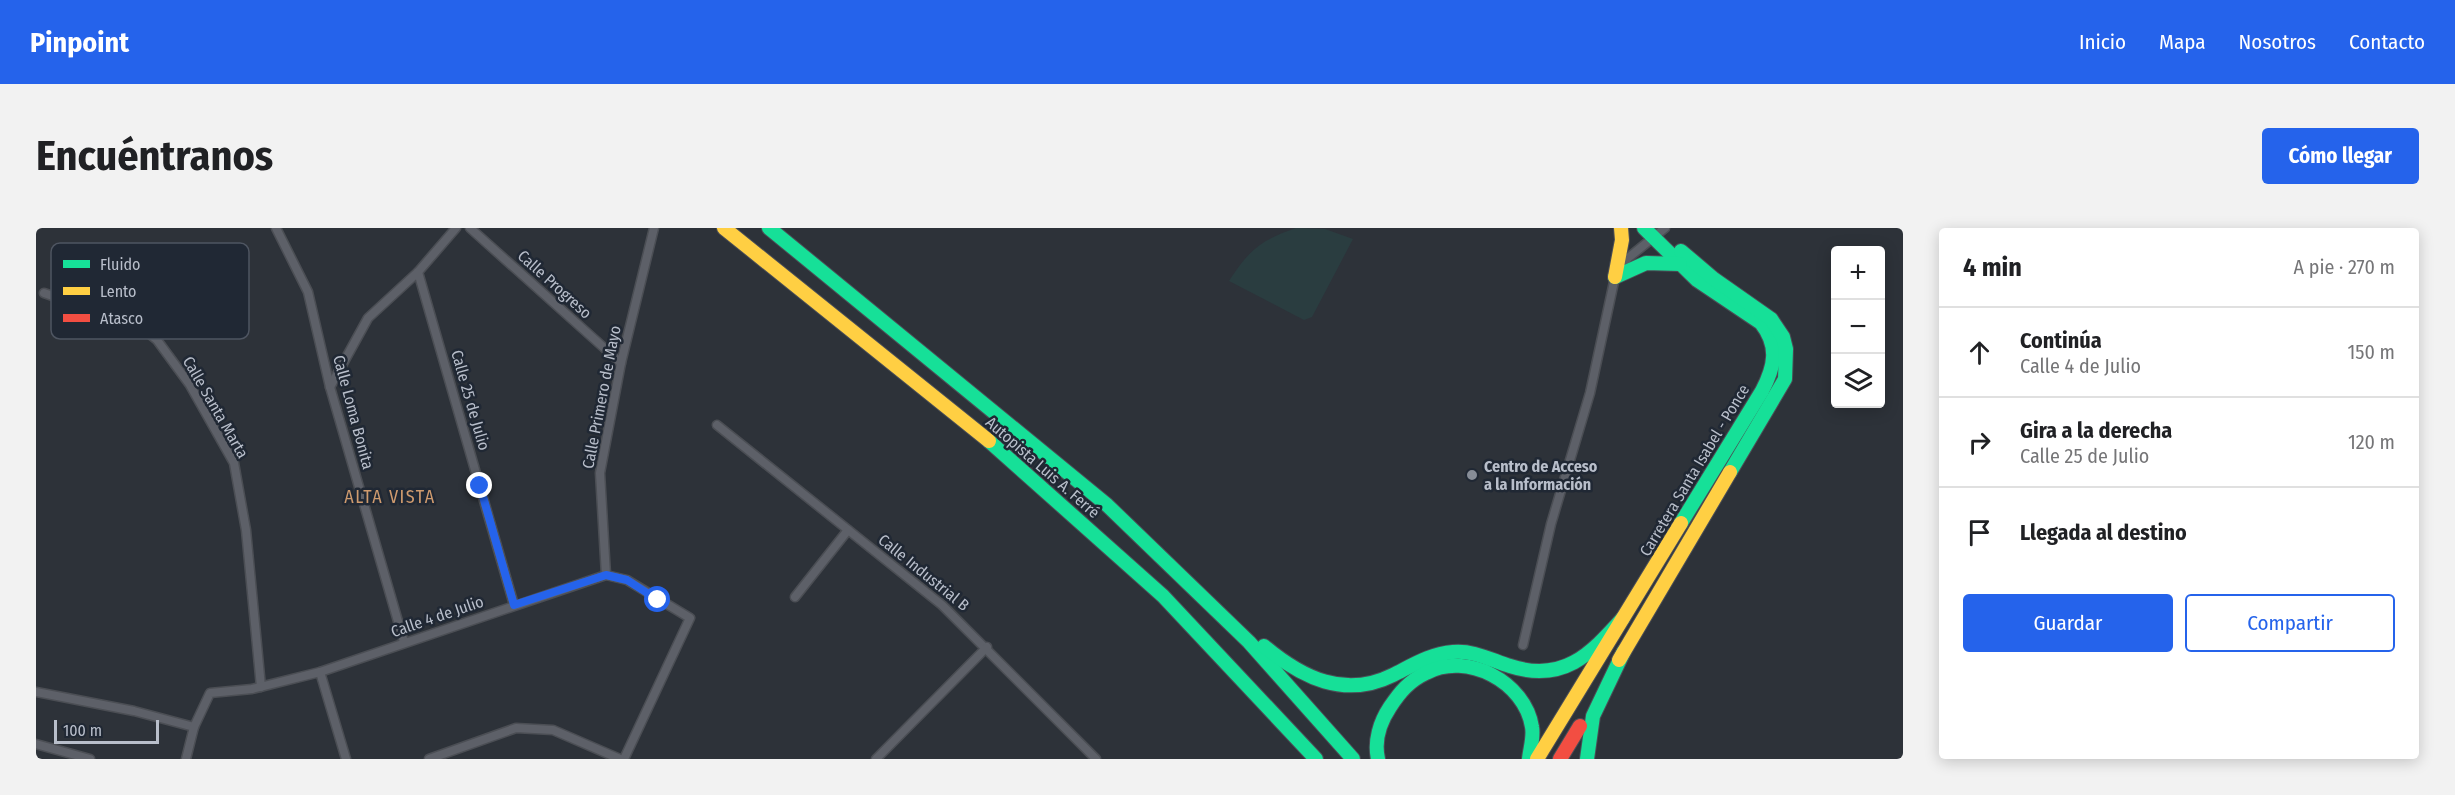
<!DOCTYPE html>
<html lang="es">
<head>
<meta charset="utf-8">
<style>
	:root { --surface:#fff; --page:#f2f2f2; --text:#202124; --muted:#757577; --line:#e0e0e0; --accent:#2563eb }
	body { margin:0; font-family:"Fira Sans Condensed",sans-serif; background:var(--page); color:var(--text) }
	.controls { position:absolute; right:18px; top:18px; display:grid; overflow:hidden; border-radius:6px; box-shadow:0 3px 15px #0003 }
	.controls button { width:54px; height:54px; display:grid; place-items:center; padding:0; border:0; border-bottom:2px solid var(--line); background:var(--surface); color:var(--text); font:30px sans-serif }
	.scale { position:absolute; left:18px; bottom:15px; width:105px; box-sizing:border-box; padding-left:6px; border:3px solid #b8beca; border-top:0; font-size:16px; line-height:21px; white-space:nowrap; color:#b8beca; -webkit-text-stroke:4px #202834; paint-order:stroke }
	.stop { position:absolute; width:18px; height:18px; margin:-14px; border:4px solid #2563eb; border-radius:50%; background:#fff }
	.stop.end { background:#2563eb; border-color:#fff; box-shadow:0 2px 6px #0008 }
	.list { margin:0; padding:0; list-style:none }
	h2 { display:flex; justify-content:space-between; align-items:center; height:78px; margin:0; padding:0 24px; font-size:26px }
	h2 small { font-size:20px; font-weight:400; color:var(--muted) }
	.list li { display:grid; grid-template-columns:39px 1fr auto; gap:18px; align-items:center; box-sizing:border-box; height:90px; padding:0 24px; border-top:2px solid var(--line) }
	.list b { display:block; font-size:22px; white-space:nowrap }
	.list p { margin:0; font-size:20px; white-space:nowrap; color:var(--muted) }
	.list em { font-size:20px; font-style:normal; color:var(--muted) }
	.actions { display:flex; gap:12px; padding:18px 24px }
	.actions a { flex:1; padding:14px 0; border:2px solid var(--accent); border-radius:6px; text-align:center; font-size:21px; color:var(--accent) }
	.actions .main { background:var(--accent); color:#fff }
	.icon { flex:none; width:33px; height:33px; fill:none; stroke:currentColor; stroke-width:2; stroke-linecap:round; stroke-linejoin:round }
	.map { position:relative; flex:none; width:1867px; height:531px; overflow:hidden; border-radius:6px }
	header { display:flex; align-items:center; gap:36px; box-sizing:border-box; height:84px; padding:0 30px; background:var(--accent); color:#fff }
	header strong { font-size:28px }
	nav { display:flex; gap:33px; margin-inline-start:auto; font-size:21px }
	.intro { display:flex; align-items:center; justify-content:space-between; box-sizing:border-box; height:144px; padding:0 36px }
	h1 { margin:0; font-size:42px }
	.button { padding:15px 27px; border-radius:6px; background:var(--accent); color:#fff; font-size:21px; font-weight:700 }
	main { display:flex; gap:36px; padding:0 36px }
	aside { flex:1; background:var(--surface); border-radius:6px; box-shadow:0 3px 15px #0003 }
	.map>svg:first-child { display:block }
</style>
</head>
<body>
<header>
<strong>Pinpoint</strong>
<nav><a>Inicio</a><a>Mapa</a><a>Nosotros</a><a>Contacto</a></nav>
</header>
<div class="intro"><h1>Encuéntranos</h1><a class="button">Cómo llegar</a></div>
<main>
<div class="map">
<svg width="1867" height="531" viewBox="0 0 1867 531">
	<rect width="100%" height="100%" fill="#2d3239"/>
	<path fill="#2a3d40" d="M1260 0 1289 1 1317 11 1276 89 1268 92 1193 53C1213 22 1225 12 1260 0Z"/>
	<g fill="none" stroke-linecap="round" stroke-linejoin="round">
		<g stroke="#4b4e54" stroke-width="11">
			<g id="street">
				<polyline points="240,0 272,64 294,159 368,414"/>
				<polyline points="434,0 585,135"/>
				<polyline points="382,44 478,377"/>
				<polyline points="8,65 105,99 121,112 154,157 198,235 210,302 225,459"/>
				<polyline points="294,159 332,90 382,44 420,0"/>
				<polyline points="681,197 906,377 1060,531"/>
				<polyline points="570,347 564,245 585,135 618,0"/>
				<polyline points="759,369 812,302"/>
				<polyline points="1487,417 1515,296 1554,165 1579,49 1592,30 1629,0"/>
				<polyline points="284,444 310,531"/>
				<polyline points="0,464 98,483 158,499"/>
				<polyline points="0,516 54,531"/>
				<polyline points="150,531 158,499 174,465 216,461 284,444 570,347 591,352 654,390 588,531"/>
				<polyline points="393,531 480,500 517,502 584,531"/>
				<polyline points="840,531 951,419"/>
			</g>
		</g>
		<g stroke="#4b4e56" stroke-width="16">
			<g id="fast">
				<polyline points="733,0 1071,277 1213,414 1317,531"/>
				<path d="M1608 0 1661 52 1725 95C1743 118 1739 138 1726 163L1645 295"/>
				<polyline points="1645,23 1678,51 1735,91 1747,109 1750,121 1749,151 1694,244"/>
				<polyline points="1579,49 1610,35 1644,36"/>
				<polyline points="953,213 1127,368 1280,531"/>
				<path d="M1228 418C1266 450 1309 471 1357 447 1377 437 1394 426 1417 424 1437 422 1455 432 1474 438 1527 455 1554 427 1587 390"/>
				<path d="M1342 531C1338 513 1344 494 1354 479 1364 464 1373 453 1390 445 1431 423 1489 454 1496 499 1498 509 1494 521 1493 531"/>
				<polyline points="1551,531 1557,488 1588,423"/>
			</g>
		</g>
		<g stroke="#4b4e56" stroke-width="16">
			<g id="slow">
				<polyline points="688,0 953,213"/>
				<polyline points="1579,49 1586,12 1585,0"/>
				<polyline points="1583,432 1694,244"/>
				<polyline points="1501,531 1645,295"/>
			</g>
		</g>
		<g stroke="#4b4e56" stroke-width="16">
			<polyline id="jam" points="1524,531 1544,498"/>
		</g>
		<use href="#street" stroke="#5d6068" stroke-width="8"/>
		<use href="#fast" stroke="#16e098" stroke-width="14"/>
		<use href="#slow" stroke="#ffcf43" stroke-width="14"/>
		<use href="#jam" stroke="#f24e42" stroke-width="14"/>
	</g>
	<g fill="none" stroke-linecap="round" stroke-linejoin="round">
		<polyline stroke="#2563eb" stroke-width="8" points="444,258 478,377 570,347 591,352 622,372"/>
	</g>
	<circle fill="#878d97" stroke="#202834" stroke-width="2" cx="1436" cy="247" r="6"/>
	<g text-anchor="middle" stroke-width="5" stroke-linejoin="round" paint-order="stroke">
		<g font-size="16" fill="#b8beca" stroke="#202834">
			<text transform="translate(519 56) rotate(42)" y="6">Calle Progreso</text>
			<text transform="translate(565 169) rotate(-79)" y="6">Calle Primero de Mayo</text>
			<text transform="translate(435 172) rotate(74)" y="6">Calle 25 de Julio</text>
			<text transform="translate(180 179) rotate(60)" y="6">Calle Santa Marta</text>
			<text transform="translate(318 184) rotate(75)" y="6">Calle Loma Bonita</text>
			<text transform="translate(1007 239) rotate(41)" y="6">Autopista Luis A. Ferré</text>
			<text transform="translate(1658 242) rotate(-59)" y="6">Carretera Santa Isabel - Ponce</text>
			<text transform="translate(888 344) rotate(39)" y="6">Calle Industrial B</text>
			<text transform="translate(401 388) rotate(-19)" y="6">Calle 4 de Julio</text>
		</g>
		<g font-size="16" font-weight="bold" fill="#b8beca" stroke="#202834" text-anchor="start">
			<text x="1448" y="244">Centro de Acceso<tspan x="1448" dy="18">a la Información</tspan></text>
		</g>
		<g font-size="18" letter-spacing="1.5" fill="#cf9b6e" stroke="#202834">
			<text x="354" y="275">ALTA VISTA</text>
		</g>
	</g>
	<rect x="15" y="15" width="198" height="96" rx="9" fill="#202834" stroke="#4e5561" stroke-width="1.5"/>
	<rect x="27" y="32" width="27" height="8" fill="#16e098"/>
	<rect x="27" y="59" width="27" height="8" fill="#ffcf43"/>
	<rect x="27" y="86" width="27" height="8" fill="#f24e42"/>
	<g font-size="16" fill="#b8beca">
		<text x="64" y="42">Fluido</text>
		<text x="64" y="69">Lento</text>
		<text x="64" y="96">Atasco</text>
	</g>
</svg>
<div class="controls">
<button>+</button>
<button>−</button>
<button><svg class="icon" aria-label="layers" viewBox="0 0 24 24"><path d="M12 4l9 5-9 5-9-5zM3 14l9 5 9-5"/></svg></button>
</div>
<div class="scale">100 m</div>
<div class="stop" style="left:622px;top:372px"></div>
<div class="stop end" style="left:444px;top:258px"></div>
</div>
<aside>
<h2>4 min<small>A pie · 270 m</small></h2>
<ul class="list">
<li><svg class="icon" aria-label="ahead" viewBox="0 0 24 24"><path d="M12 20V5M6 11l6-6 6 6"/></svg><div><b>Continúa</b><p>Calle 4 de Julio</p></div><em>150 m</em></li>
<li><svg class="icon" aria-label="right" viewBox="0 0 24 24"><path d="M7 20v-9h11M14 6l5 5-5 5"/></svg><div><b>Gira a la derecha</b><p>Calle 25 de Julio</p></div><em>120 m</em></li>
<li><svg class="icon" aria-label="arrive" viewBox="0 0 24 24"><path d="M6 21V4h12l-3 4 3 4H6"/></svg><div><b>Llegada al destino</b></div></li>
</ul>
<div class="actions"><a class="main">Guardar</a><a>Compartir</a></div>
</aside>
</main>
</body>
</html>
